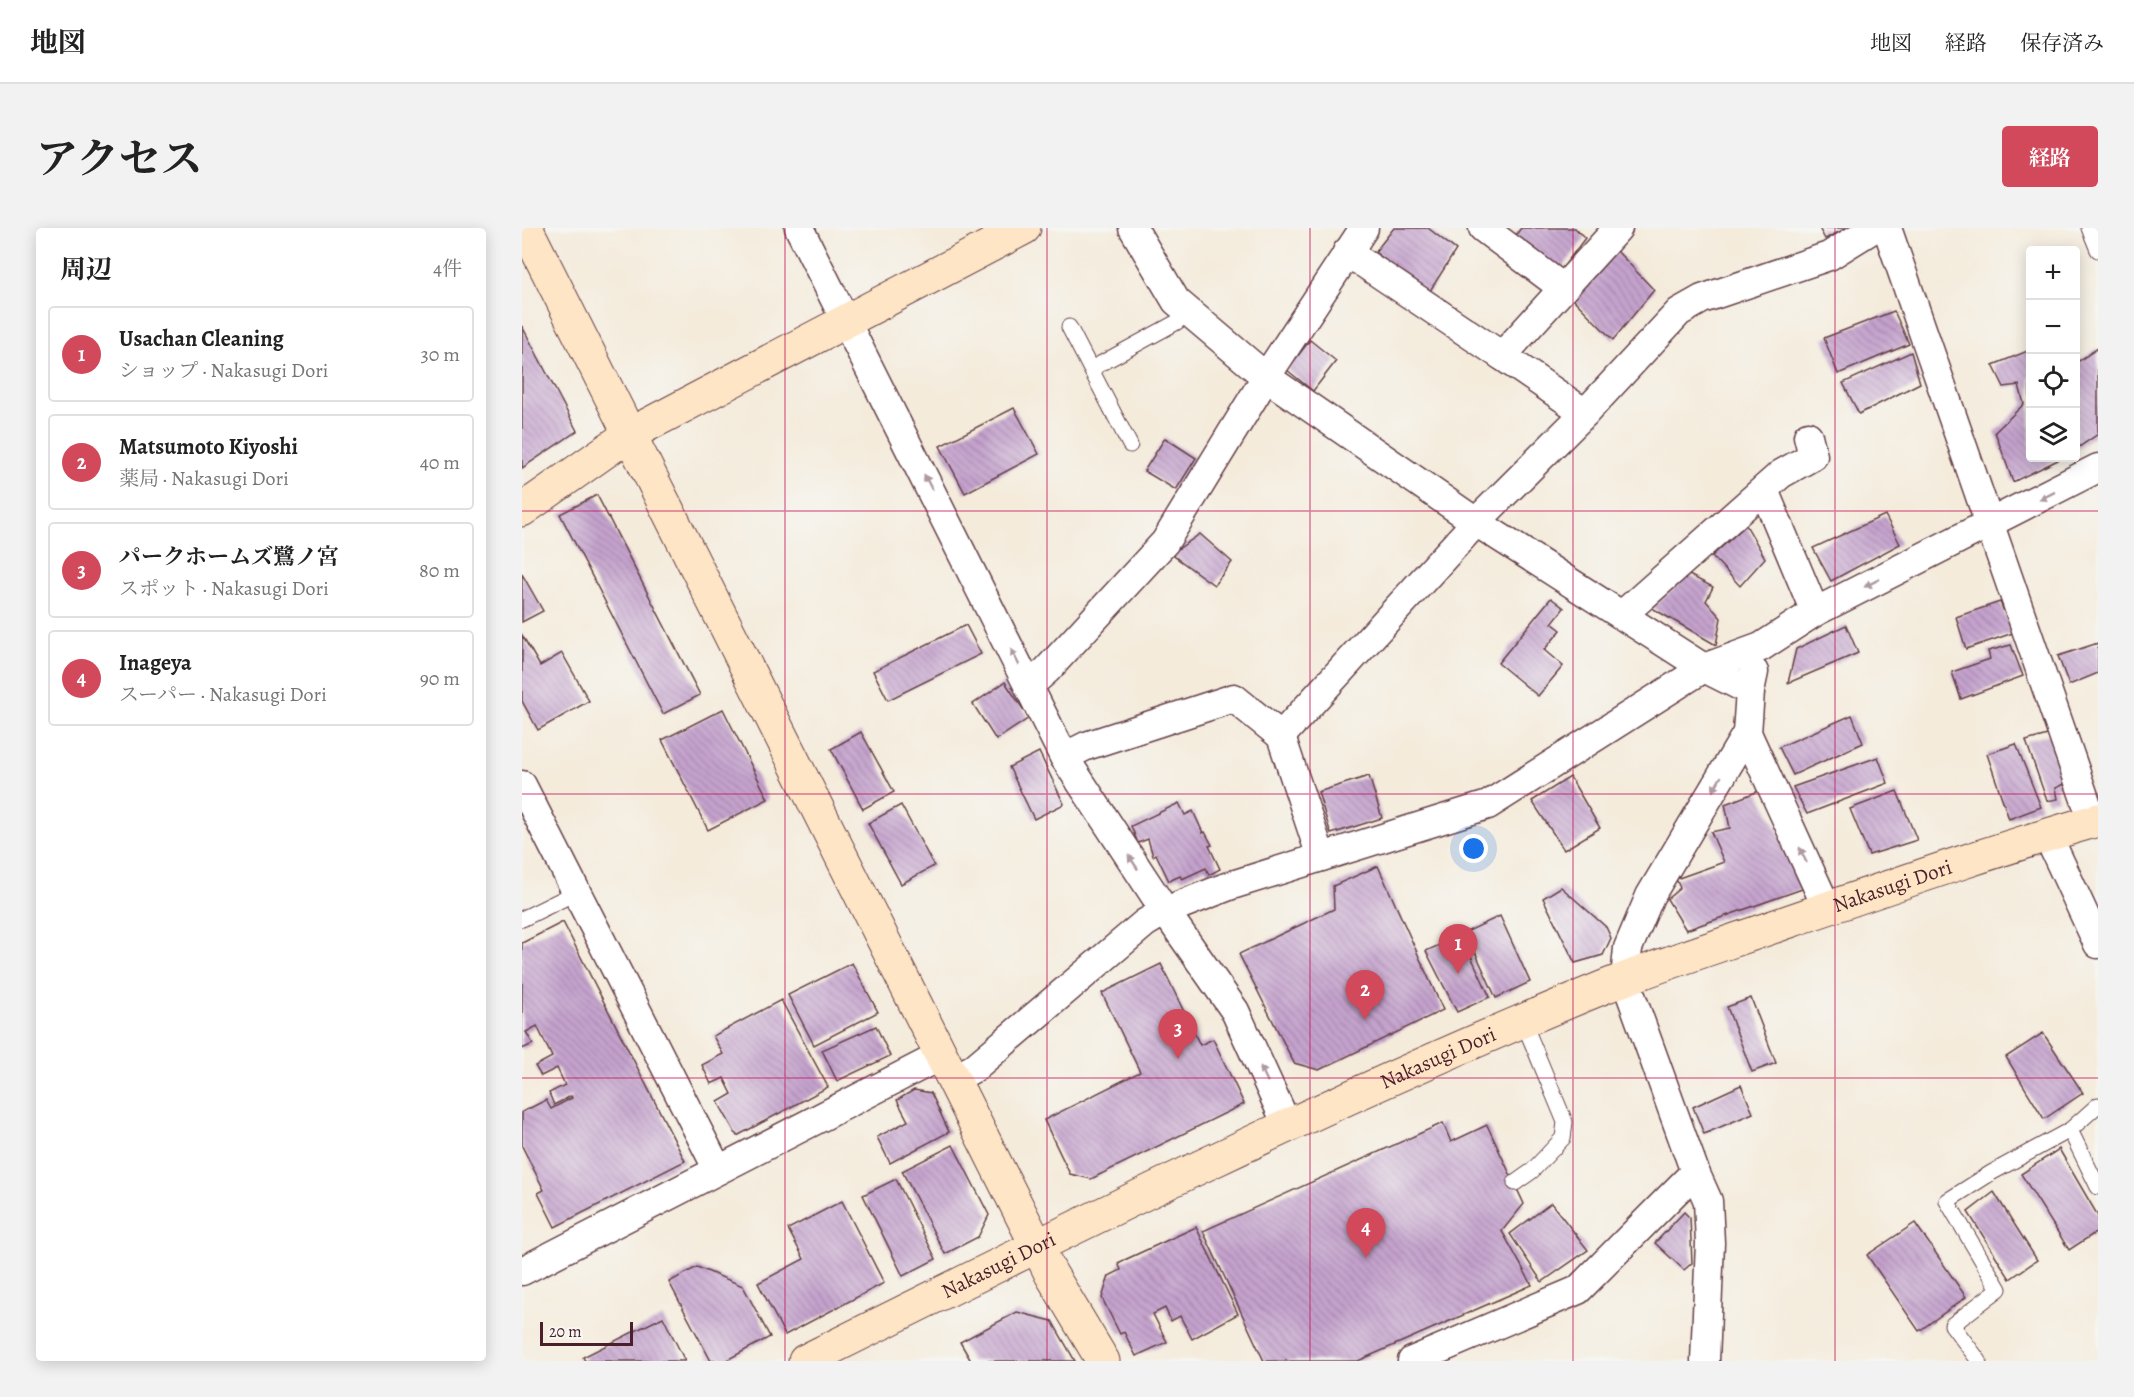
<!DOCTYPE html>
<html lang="ja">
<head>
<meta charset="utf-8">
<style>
	:root { --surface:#fff; --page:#f2f2f2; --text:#222; --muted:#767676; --line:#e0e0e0; --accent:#d1495b }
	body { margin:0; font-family:Alegreya,"Noto Serif JP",serif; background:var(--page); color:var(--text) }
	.controls { position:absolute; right:18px; top:18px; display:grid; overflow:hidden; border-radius:6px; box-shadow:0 3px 15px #0003 }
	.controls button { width:54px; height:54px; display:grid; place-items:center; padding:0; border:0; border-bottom:2px solid var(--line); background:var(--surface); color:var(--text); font:30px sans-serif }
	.scale { position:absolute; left:18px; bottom:15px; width:93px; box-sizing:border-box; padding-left:6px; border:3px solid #4a1f2b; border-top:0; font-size:16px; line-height:21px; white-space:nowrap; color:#4a1f2b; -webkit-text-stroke:4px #f6f6f2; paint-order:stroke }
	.you { position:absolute; left:952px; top:621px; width:21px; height:21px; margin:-15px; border:4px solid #fff; border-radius:50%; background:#1a73e8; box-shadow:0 0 0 9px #1a73e833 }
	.badge { display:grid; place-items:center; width:39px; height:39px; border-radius:50%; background:var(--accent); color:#fff; font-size:20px; font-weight:700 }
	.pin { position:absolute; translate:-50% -50px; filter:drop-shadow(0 2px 3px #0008) }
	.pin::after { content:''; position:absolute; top:32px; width:21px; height:18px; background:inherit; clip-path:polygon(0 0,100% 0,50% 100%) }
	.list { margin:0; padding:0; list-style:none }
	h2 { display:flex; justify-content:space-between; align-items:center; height:78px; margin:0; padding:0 24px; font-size:26px }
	h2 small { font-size:20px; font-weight:400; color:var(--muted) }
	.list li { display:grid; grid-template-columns:39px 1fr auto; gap:18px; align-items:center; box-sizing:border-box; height:96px; margin:0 12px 12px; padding:0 12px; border:2px solid var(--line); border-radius:6px }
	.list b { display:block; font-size:22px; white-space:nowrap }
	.list p { margin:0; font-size:20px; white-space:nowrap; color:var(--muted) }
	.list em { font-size:20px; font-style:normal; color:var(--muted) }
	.icon { flex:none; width:33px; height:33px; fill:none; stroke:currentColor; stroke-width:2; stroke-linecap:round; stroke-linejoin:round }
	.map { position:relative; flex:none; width:1576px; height:1133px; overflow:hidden; border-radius:6px }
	header { display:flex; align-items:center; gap:36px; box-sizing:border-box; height:84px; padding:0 30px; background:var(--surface); border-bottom:2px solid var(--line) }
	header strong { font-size:28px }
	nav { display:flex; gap:33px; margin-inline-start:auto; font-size:21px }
	.intro { display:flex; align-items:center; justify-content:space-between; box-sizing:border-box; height:144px; padding:0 36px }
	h1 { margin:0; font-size:42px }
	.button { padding:15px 27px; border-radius:6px; background:var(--accent); color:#fff; font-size:21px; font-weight:700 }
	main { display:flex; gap:36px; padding:0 36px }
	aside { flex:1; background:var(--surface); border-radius:6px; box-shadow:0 3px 15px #0003 }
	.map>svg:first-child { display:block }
</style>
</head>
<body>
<header>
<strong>地図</strong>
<nav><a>地図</a><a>経路</a><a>保存済み</a></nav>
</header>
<div class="intro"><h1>アクセス</h1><a class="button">経路</a></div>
<main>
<aside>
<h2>周辺<small>4件</small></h2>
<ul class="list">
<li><span class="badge">1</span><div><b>Usachan Cleaning</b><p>ショップ · Nakasugi Dori</p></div><em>30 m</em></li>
<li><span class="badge">2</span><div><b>Matsumoto Kiyoshi</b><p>薬局 · Nakasugi Dori</p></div><em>40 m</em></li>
<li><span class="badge">3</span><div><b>パークホームズ鷺ノ宮</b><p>スポット · Nakasugi Dori</p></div><em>80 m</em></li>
<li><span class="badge">4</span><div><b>Inageya</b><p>スーパー · Nakasugi Dori</p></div><em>90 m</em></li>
</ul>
</aside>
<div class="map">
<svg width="1576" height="1133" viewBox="0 0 1576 1133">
	<defs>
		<pattern id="building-back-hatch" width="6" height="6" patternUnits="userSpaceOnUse" patternTransform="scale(1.5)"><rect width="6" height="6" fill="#c5a3ce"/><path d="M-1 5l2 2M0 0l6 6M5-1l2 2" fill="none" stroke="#a284a7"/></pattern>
	</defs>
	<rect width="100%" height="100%" fill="#f6f6f2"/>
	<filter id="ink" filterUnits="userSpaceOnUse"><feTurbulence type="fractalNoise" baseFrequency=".0167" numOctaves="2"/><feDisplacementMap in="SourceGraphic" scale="12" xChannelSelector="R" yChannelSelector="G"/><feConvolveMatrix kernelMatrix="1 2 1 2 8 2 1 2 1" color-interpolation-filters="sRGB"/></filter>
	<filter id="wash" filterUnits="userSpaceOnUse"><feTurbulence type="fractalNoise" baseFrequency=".008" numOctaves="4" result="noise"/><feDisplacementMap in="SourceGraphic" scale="24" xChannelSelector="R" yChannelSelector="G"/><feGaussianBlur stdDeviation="1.35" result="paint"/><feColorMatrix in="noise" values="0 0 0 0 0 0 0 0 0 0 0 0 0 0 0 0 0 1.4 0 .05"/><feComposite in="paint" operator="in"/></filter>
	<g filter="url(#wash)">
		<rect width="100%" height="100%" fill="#f4ebdb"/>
		<g id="blocks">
			<g fill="url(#building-back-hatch)">
				<polygon points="872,0 906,0 934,22 906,66 853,24"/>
				<polygon points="999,0 1053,0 1063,10 1039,42 993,8"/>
				<polygon points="1297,0 1325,0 1303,11"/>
				<polygon points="1095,23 1132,62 1091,112 1051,71"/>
				<polygon points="1372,83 1387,116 1316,146 1302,110"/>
				<polygon points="0,98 55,203 0,240"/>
				<polygon points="788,112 814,133 791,163 765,142"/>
				<polygon points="1576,120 1576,206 1554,221 1554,135"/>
				<polygon points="1508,122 1508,230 1540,230 1491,254 1473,204 1502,176 1497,157 1482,159 1471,137"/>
				<polygon points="1389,124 1398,155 1337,186 1321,155"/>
				<polygon points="492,180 517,226 443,265 418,218"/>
				<polygon points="643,210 674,230 654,262 622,243"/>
				<polygon points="75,267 178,467 141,486 38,286"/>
				<polygon points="1363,287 1378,316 1309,353 1291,320"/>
				<polygon points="1224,297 1243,330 1218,358 1190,328"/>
				<polygon points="678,306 710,334 692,357 649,326"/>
				<polygon points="0,346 21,383 0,394"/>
				<polygon points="1167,347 1191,359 1184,373 1199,390 1194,417 1130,380"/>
				<polygon points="1029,370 1042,380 1030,395 1039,402 1022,422 1041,438 1016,468 976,435"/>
				<polygon points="1478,374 1491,405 1444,421 1434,389"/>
				<polygon points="444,397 459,426 366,472 351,443"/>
				<polygon points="1324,397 1336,425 1266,455 1274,421"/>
				<polygon points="0,407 18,438 40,425 67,473 16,502 0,473"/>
				<polygon points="1576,415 1576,445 1547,457 1536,428"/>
				<polygon points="1489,417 1501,448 1439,471 1430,444 1468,431 1466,423"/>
				<polygon points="483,454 507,490 474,512 451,476"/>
				<polygon points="201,481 246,571 186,602 140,512"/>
				<polygon points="1330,487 1341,515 1271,547 1257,519"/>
				<polygon points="339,504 372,564 341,581 309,521"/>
				<polygon points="1529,506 1545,555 1534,560 1536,571 1525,573 1504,513"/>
				<polygon points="1494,516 1519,579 1487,591 1465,526"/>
				<polygon points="517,524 542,576 512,591 487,539"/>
				<polygon points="1356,529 1366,555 1285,586 1271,559"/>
				<polygon points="847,548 860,590 809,606 796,564"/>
				<polygon points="1048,549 1078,600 1042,622 1010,573"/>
				<polygon points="1237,563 1283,660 1164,702 1145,671 1158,660 1154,651 1202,634 1189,604 1208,600 1203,576"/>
				<polygon points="1375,563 1395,612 1347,627 1328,581"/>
				<polygon points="657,575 663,587 671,583 681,605 683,604 690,617 687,618 698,641 687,647 684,640 660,651 658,648 647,653 634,626 631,628 626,611 616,615 609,598"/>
				<polygon points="379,577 412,638 379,656 346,595"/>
				<polygon points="856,638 921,782 797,842 772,835 717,726 812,681 811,658"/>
				<polygon points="1039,659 1084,699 1089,710 1081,727 1053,735 1021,670"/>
				<polygon points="978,688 1008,754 974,770 944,704"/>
				<polygon points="41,694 163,933 33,999 16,965 22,962 0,918 0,884 24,872 29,881 50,870 49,868 32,877 27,865 43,857 35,840 19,848 13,838 30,829 15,798 4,804 11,816 0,821 0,715"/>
				<polygon points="939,707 968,769 935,784 904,723"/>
				<polygon points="330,735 356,784 292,817 266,767"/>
				<polygon points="639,736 678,817 691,811 722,876 569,951 548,946 522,892 618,844 580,765"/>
				<polygon points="1229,770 1254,835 1230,844 1205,779"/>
				<polygon points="259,772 306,859 215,908 196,874 210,866 202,850 189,856 180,837 201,826 191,808"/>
				<polygon points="354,798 368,828 315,853 300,822"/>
				<polygon points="1521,805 1561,865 1522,891 1484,829"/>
				<polygon points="1219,857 1231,885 1182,906 1171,879"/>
				<polygon points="392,862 409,865 427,904 368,935 355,909 386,893 375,872"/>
				<polygon points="921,895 929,914 965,897 1002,976 980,1003 1010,1057 836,1133 742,1133 681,1003"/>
				<polygon points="431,917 467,987 456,1009 423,1026 380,943"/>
				<polygon points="1537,921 1576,988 1576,1003 1547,1022 1499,946"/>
				<polygon points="374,951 414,1031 381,1048 341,967"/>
				<polygon points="1472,964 1515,1032 1488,1051 1446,984"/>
				<polygon points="320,973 362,1055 263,1107 236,1055 282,1031 266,1001"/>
				<polygon points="1029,975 1066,1022 1020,1054 988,1006"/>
				<polygon points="1162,984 1168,990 1170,1035 1162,1042 1133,1015"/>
				<polygon points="1393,995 1444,1069 1397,1103 1345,1027"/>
				<polygon points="674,999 716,1086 670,1111 658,1088 649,1093 643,1080 631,1086 645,1114 614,1128 602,1104 598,1106 580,1070 587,1048 599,1042 596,1035"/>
				<polygon points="175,1039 221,1058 248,1109 203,1133 189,1133 147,1054"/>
				<polygon points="495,1084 530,1093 553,1133 449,1133 438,1114"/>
				<polygon points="141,1089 163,1133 63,1133 61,1129"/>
			</g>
		</g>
	</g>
	<g filter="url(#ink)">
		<use href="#blocks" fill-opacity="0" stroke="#643e45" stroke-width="1.5"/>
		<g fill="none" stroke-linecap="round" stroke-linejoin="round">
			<g stroke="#643e45" stroke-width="17">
				<g id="lane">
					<polyline points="1567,0 1576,22"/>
					<polyline points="547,99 608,217"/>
					<polyline points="569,141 655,94 665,84"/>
					<polyline points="0,691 53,665"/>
					<polyline points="1548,902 1576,959"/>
					<polyline points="993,955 1010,943 1041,910 1043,894 1001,793"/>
					<polyline points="1457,1133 1430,1097 1477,1061 1425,973 1469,945 1548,902 1576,877"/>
				</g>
			</g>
			<g stroke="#643e45" stroke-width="31">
				<g id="street">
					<polyline points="277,0 542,529 643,683 713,783 766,899"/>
					<polyline points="611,0 654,73 744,149 954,294 1182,440 1228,463"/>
					<polyline points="961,0 1041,60"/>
					<polyline points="1365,0 1564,574"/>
					<polyline points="825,24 980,128"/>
					<polyline points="1063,185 980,128 1096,0"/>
					<polyline points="1242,262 1293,384"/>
					<polyline points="1100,387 1259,246 1291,228 1286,208"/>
					<polyline points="508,457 525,442 643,314 744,149 842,0"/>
					<polyline points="1225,505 1305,680"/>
					<polyline points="542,529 564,518 712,470 759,508"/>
					<polyline points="0,557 196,942"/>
					<polyline points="1525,606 1576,716"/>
					<polyline points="799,629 759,508 954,294 1063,185 1157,84 1180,71 1307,28 1352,0"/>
					<polyline points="432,851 452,840 623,695 643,683 707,658 966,577 1182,440 1239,419 1293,384 1576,240"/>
					<polyline points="0,1043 420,827"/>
					<polyline points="890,1133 1056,1062 1173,944"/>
					<polyline points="1183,1133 1188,1015 1186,973 1173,944 1103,751 1106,720 1128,668 1225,505 1228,463 1232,444"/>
				</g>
			</g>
			<g stroke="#643e45" stroke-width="35">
				<g id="secondary">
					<polyline points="4,0 529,1046 581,1133"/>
					<polyline points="0,282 108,206 502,0"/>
					<path id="s1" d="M283 1133C546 1002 810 870 1082 759 1142 735 1206 715 1268 693 1370 658 1472 622 1576 592"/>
				</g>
			</g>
			<use href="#lane" stroke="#fff" stroke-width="15"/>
			<use href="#street" stroke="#fff" stroke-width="28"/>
			<use href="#secondary" stroke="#fee5c5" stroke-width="33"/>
		</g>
		<defs><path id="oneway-solid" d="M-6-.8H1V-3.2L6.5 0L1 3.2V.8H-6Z" transform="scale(1.5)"/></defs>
		<g fill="#ae9aa0">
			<use href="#oneway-solid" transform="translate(406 254) rotate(-117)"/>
			<use href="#oneway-solid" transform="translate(1525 268) rotate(153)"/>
			<use href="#oneway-solid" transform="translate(1350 355) rotate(153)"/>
			<use href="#oneway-solid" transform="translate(493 429) rotate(-117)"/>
			<use href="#oneway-solid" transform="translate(1195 556) rotate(120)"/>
			<use href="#oneway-solid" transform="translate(1281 627) rotate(-115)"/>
			<use href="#oneway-solid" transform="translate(611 634) rotate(-124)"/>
			<use href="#oneway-solid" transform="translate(742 846) rotate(-115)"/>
		</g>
	</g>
	<path fill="none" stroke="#c2185b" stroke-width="1.5" stroke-opacity="0.55" d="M263 0V1133M525 0V1133M788 0V1133M1051 0V1133M1313 0V1133M0 283H1576M0 566H1576M0 850H1576"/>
	<g text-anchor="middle" stroke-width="4.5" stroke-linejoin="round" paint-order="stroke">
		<g font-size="21" fill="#4a1f2b" stroke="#f6f6f2">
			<text dy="7" stroke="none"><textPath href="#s1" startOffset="1188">Nakasugi Dori</textPath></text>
			<text dy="7" stroke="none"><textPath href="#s1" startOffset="702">Nakasugi Dori</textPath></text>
			<text dy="7" stroke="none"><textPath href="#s1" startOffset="216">Nakasugi Dori</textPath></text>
		</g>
	</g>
</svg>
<div class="controls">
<button>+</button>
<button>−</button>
<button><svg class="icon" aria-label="locate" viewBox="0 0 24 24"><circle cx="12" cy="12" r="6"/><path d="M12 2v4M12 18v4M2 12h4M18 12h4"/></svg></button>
<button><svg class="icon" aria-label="layers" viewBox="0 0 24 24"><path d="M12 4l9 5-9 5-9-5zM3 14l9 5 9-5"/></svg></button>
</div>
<div class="scale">20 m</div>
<div class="you"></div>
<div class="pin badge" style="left:936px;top:746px">1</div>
<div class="pin badge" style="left:843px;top:792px">2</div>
<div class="pin badge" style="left:656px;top:831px">3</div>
<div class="pin badge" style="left:844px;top:1030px">4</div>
</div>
</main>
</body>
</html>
